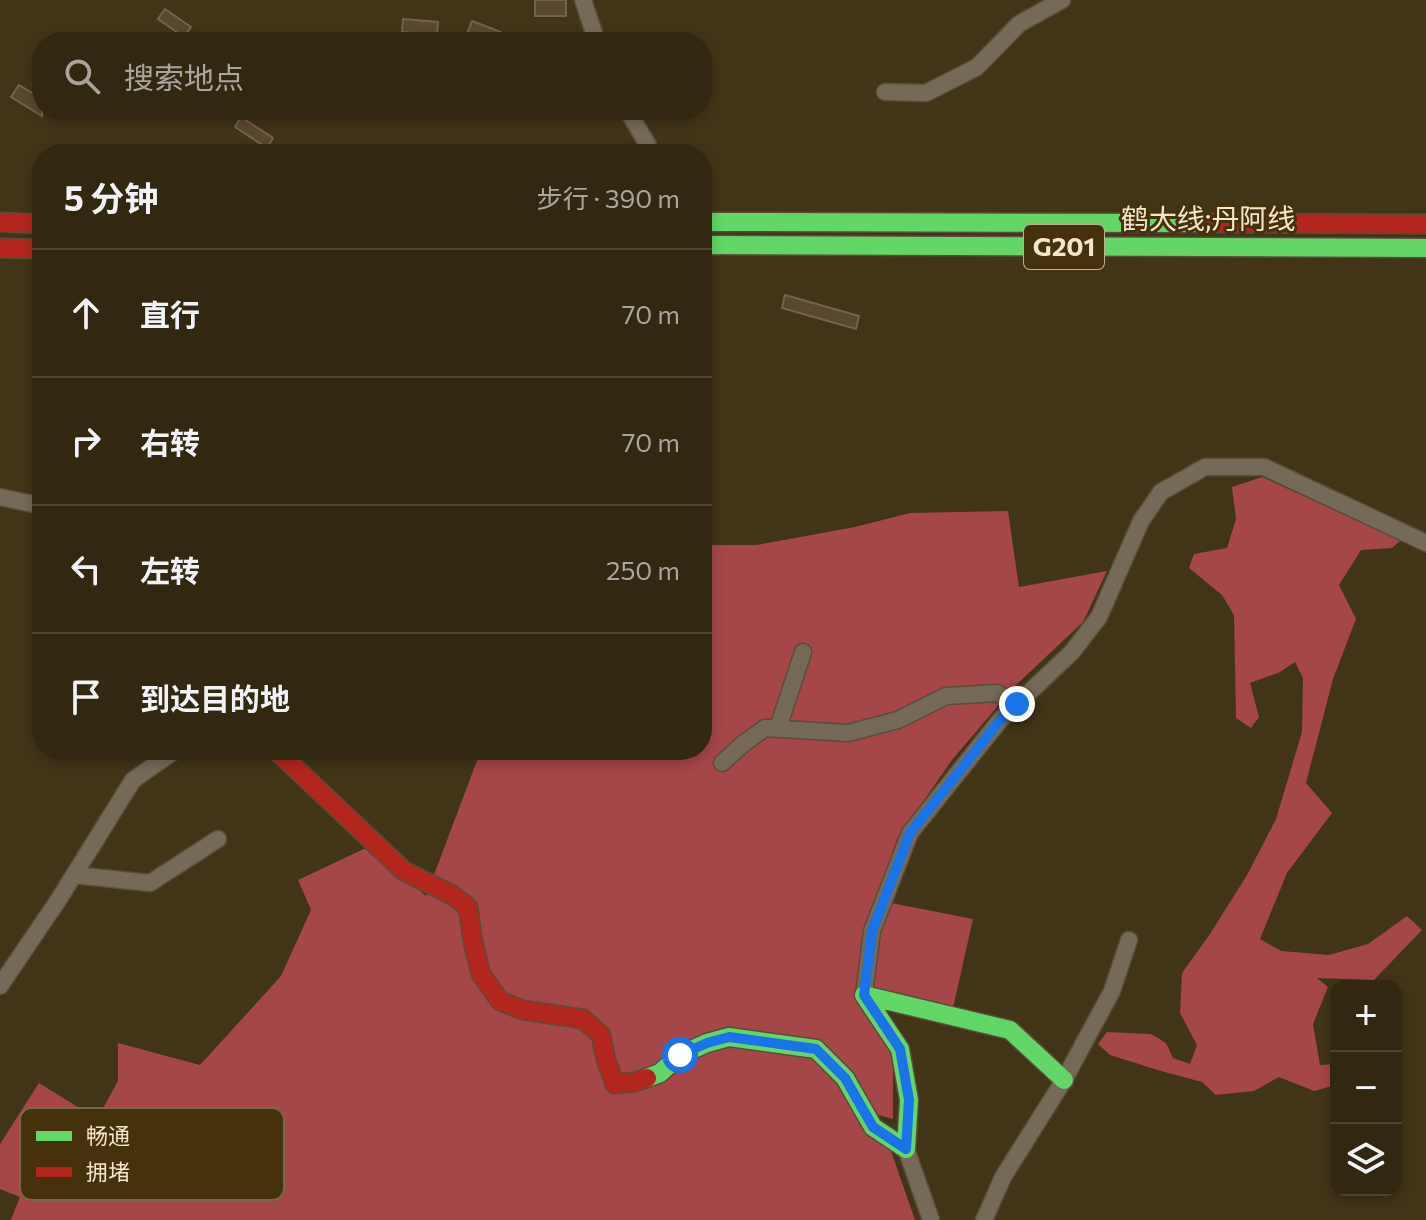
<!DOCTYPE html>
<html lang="zh">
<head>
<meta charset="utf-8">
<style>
	:root { --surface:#322711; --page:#3a2f1a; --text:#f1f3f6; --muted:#a8a59f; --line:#4d4431 }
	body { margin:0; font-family:Commissioner,"Noto Sans SC",sans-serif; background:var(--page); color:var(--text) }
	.controls { position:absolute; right:24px; bottom:24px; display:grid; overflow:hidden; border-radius:16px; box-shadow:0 4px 12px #0003 }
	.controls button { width:72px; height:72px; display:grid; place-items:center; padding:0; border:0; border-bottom:2px solid var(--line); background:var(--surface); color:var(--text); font:40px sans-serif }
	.stop { position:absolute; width:24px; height:24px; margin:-18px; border:6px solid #1a73e8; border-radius:50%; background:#fff }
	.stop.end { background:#1a73e8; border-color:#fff; box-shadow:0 2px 8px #0008 }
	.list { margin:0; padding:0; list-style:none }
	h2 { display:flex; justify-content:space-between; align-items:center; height:104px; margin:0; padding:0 32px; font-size:34px }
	h2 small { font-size:26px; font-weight:400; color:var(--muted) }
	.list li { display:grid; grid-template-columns:52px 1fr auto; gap:24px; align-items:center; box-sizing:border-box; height:128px; padding:0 32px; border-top:2px solid var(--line) }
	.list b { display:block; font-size:30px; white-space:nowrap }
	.list em { font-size:26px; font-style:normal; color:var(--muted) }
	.icon { flex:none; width:44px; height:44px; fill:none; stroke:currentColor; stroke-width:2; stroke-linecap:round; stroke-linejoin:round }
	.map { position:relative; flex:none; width:1426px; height:1220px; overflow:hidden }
	.search { position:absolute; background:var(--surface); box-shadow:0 4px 12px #0003; left:32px; top:32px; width:680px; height:88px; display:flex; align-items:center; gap:20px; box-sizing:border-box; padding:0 28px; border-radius:32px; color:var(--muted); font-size:30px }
	.panel { position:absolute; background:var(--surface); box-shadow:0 4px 12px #0003; left:32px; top:144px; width:680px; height:616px; border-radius:32px }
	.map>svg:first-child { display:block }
</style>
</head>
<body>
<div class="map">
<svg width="1426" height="1220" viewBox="0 0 1426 1220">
	<rect width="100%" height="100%" fill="#423417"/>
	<g fill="#a54648">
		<polygon points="1262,477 1401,540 1392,548 1361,550 1339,585 1356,619 1333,679 1306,783 1332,813 1287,873 1260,939 1281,951 1329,955 1368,944 1407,916 1422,930 1374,980 1317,978 1328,987 1313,1024 1320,1065 1336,1064 1336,1085 1314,1091 1279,1077 1254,1091 1216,1095 1202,1082 1161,1071 1110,1055 1098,1044 1107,1032 1151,1034 1166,1043 1173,1058 1190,1064 1197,1045 1180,1013 1182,973 1210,934 1247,875 1276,819 1302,732 1303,678 1295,662 1280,672 1250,683 1259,717 1251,728 1236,718 1234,615 1222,595 1189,568 1194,554 1227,548 1236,519 1232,487"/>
		<polygon points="1008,511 1019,587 1107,571 1083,622 1014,687 952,760 897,839 876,900 973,919 953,1008 857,998 893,1054 893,1119 856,1109 891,1151 915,1220 11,1220 20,1197 0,1189 0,1144 39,1083 97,1119 118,1081 118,1043 200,1065 281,976 311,910 298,880 368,847 426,896 481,750 702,750 702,545 757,545 855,527 910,513"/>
	</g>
	<g fill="#5a482d" stroke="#71634f" stroke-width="2">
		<rect x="535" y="0" width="31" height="16"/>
		<polygon points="165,9 191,27 184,37 158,19"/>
		<polygon points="403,19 438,22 437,35 402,32"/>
		<polygon points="472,21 501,32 497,42 472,42 465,39"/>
		<polygon points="19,85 42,99 42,116 11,97"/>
		<polygon points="241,117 273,138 267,148 235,127"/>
		<polygon points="785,295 859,316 856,329 782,308"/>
	</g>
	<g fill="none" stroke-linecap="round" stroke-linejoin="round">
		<g stroke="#594d39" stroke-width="19">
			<g id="street">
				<polyline points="583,0 597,42"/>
				<polyline points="885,92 926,93 977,67 1019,24 1062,0"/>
				<polyline points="627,110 648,145"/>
				<polyline points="0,497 42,506"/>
				<polyline points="778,728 803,652"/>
				<polyline points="722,763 743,744 765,728 848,733 898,720 946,696 997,693 1017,704"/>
				<polyline points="74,875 150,883 218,839"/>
				<polyline points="0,986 59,899 133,780 176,750"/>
				<polyline points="864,995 872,931 910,833 1001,719 1072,652 1099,617 1141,521 1161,492 1205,467 1264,467 1426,543"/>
				<polyline points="906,1149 931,1220"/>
				<polyline points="984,1220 1003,1177 1064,1080 1112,991 1129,940"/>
			</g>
		</g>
		<g stroke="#594d39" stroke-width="21">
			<g id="fast">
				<polyline points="702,222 1202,223"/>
				<polyline points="702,245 1426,248"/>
				<polyline points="647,1078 660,1073 680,1055 707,1043 729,1037 816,1049 845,1078 873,1127 906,1149 909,1100 900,1049 864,995 1010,1030 1064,1080"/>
			</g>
		</g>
		<g stroke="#594d39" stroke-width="21">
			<g id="jam">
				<polyline points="0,222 42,224"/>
				<polyline points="1202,223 1426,224"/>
				<polyline points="0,248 42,249"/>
				<polyline points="276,750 404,871 452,895 468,907 473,942 481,974 500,1001 523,1010 583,1019 601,1035 606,1060 615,1084 635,1082 647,1078"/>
			</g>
		</g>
		<use href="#street" stroke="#756a57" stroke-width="16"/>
		<use href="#fast" stroke="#63d668" stroke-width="18"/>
		<use href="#jam" stroke="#b3261e" stroke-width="18"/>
	</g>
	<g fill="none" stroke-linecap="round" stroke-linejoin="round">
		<polyline stroke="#1a73e8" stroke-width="10" points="680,1055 707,1043 729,1037 816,1049 845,1078 873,1127 906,1149 909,1100 900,1049 864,995 872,931 910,833 1001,719 1017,704"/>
	</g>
	<g text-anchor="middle" stroke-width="6" stroke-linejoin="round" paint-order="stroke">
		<rect fill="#45310c" stroke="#c0af93" stroke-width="2" x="1024" y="225" width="80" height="44" rx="6"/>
		<g font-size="26" font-weight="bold" fill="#f5e5cd">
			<text x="1064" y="256">G201</text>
		</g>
		<g font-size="28" fill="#f5e5cd" stroke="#45310c">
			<text x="1208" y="229">鹤大线;丹阿线</text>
		</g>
	</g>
	<rect x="20" y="1108" width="264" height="92" rx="12" fill="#45310c" stroke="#7a6746" stroke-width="2"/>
	<rect x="36" y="1131" width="36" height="10" fill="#63d668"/>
	<rect x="36" y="1167" width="36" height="10" fill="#b3261e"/>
	<g font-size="22" fill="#f5e5cd">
		<text x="86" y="1144">畅通</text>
		<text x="86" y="1180">拥堵</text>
	</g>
</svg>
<div class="controls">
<button>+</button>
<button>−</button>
<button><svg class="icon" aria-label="layers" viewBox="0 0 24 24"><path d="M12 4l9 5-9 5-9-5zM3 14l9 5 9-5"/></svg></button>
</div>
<div class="stop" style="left:680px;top:1055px"></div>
<div class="stop end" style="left:1017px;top:704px"></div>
<div class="search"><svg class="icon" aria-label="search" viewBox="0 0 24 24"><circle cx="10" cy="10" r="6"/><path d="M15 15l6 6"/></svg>搜索地点</div>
<section class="panel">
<h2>5 分钟<small>步行 · 390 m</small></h2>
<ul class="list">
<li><svg class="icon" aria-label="ahead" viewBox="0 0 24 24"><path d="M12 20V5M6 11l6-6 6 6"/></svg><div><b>直行</b></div><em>70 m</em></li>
<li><svg class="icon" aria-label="right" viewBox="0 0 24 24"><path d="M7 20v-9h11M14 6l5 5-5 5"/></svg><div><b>右转</b></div><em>70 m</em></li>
<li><svg class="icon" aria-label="left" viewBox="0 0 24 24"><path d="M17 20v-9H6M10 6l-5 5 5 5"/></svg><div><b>左转</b></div><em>250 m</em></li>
<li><svg class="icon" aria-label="arrive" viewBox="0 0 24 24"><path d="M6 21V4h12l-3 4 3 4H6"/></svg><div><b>到达目的地</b></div></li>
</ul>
</section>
</div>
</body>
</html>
